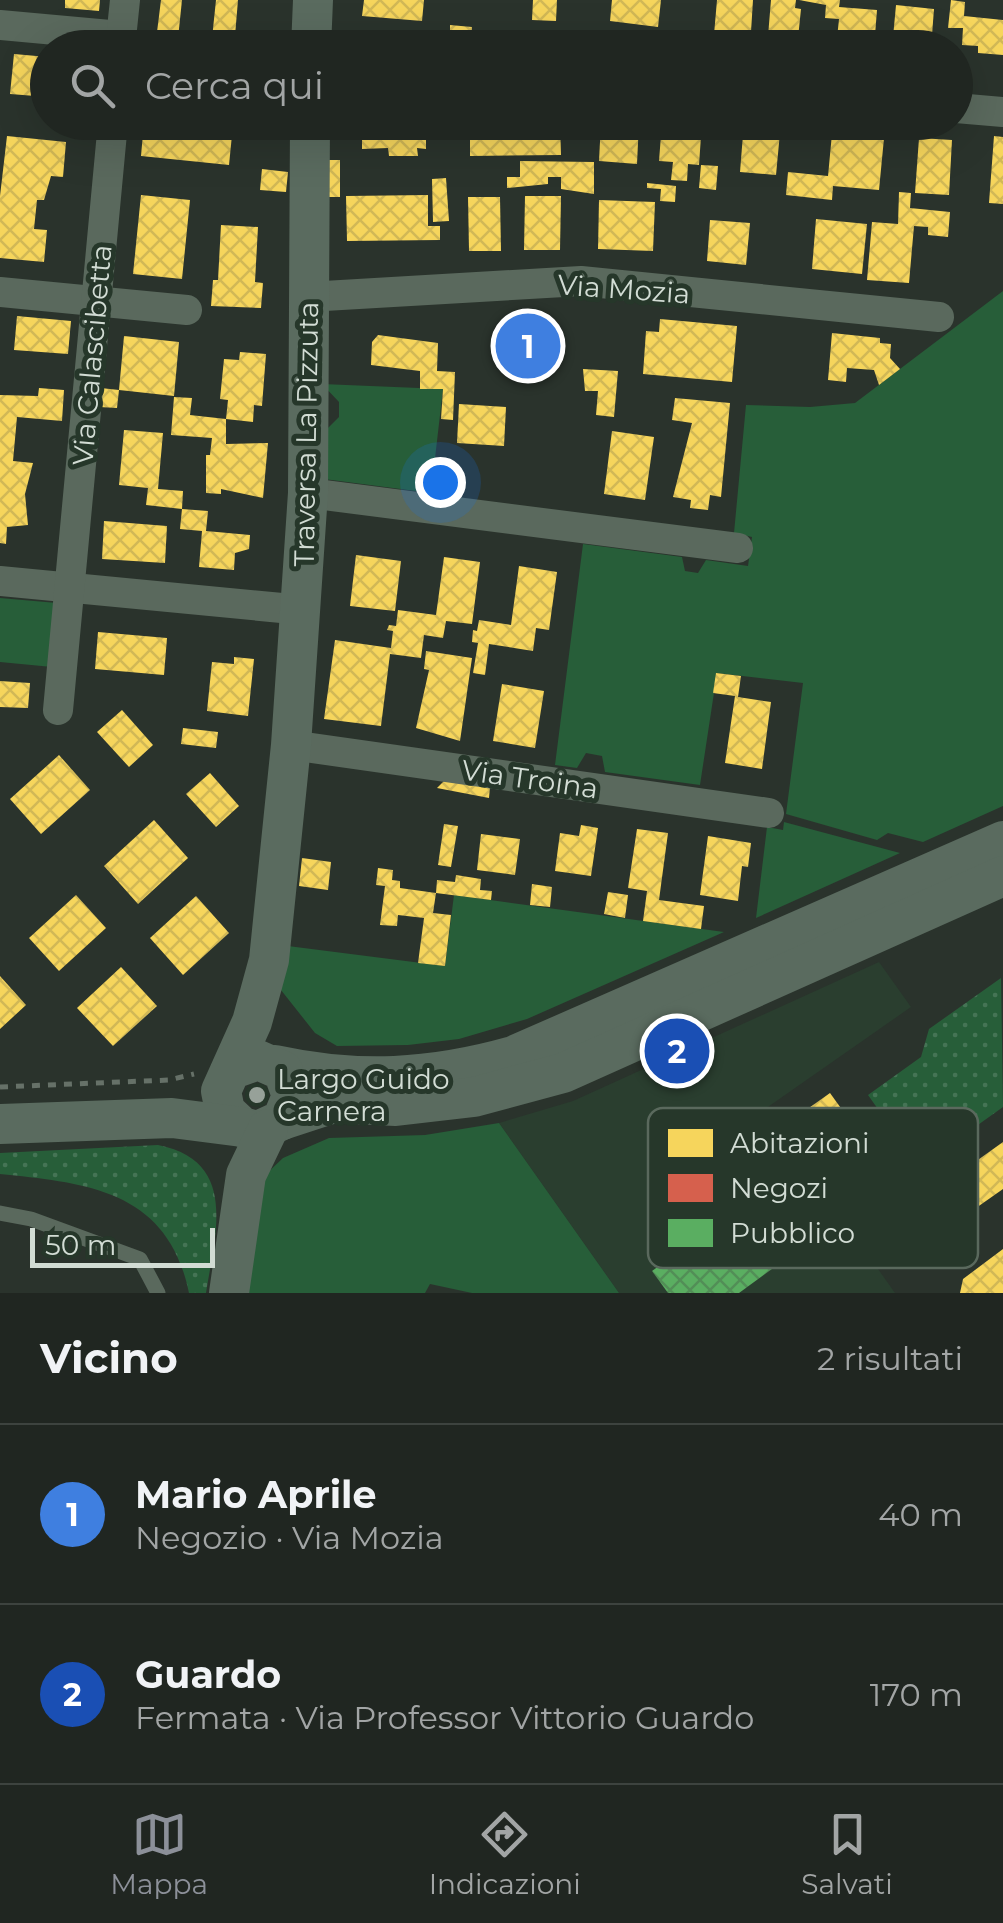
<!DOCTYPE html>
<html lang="it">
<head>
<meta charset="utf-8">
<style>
	:root { --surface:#202621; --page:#2d322e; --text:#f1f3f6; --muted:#a2a5a5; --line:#3d433f; --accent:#8c9099 }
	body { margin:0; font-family:Montserrat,sans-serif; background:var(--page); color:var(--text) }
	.scale { position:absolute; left:30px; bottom:25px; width:185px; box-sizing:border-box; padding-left:10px; border:5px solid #d2dcd4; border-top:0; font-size:28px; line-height:35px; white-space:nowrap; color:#d2dcd4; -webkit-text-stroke:8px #26372a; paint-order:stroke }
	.you { position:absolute; left:440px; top:482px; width:35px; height:35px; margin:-25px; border:8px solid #fff; border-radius:50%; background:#1a73e8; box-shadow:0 0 0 15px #1a73e833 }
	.badge { display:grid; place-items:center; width:65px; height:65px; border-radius:50%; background:var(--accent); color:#fff; font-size:32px; font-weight:700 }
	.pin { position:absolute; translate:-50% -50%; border:5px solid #fff; box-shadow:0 2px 10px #0006 }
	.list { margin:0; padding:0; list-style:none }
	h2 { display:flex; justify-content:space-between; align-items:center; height:130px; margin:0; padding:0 40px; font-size:42px }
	h2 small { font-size:32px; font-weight:400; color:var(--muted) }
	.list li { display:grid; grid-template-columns:65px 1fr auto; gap:30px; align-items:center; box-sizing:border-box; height:180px; padding:0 40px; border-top:2px solid var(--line) }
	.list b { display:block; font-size:38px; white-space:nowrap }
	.list p { margin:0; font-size:32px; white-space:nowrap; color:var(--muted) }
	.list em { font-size:32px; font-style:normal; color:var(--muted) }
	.icon { flex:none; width:55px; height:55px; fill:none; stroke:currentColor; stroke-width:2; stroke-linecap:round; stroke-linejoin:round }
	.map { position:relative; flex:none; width:1003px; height:1293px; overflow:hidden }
	.search { position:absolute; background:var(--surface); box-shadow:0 10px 40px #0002; left:30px; right:30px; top:30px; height:110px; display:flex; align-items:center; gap:25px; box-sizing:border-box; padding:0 35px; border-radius:55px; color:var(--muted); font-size:38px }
	.sheet { height:490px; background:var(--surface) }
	nav { display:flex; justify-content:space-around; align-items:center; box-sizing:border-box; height:140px; border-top:2px solid var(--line); background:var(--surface); font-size:28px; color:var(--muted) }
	nav a { display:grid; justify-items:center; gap:5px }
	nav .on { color:var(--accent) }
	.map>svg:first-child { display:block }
</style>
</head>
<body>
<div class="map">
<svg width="1003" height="1293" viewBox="0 0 1003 1293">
	<defs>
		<pattern id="garden-dots" width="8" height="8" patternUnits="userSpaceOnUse" patternTransform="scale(2.5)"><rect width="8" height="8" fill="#275e39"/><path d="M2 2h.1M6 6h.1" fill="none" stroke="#457455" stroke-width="1.8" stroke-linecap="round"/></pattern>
		<pattern id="homes-cross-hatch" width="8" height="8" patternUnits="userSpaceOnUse" patternTransform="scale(2.5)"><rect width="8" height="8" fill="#f6d55c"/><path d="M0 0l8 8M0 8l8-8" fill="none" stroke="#d1b856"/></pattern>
		<pattern id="shops-cross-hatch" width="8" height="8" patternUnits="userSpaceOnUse" patternTransform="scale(2.5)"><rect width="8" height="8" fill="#d6604d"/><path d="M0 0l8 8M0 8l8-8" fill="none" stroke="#a95749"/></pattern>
		<pattern id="public-cross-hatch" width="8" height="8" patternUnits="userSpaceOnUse" patternTransform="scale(2.5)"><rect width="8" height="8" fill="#5aae61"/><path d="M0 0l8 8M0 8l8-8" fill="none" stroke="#528e57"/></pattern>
	</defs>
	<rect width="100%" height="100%" fill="#2a332c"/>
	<polygon fill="#2a3e2f" points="879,962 911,1007 765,1109 895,1293 619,1293 499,1123 573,1101"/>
	<g fill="#275e39">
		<polygon points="1003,291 1003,806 923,842 888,833 877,840 786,814 803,683 717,673 700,785 605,772 602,756 586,753 577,768 555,765 583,544 682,557 685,571 698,573 706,560 748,566 752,537 734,533 746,405 810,407 855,403"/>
		<polygon points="322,384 443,389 431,493 324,479 323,433 339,417 339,402"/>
		<polygon points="0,598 57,603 52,667 0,662"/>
		<polygon points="784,822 900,853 756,918 767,827 783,830"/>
		<polygon points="454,895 724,932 527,1019 459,1039 408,1045 337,1046 315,1033 277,985 280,945 445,966"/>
		<polygon points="499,1123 619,1293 472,1293 430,1284 425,1293 246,1293 263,1177 283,1158 329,1138 425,1135"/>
	</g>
	<g fill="url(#garden-dots)">
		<polygon points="1001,978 1003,1107 919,1167 868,1095 921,1057 929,1029"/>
		<path d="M158 1145C239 1161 215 1234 206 1293H189C168 1190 87 1183 0 1174V1153Z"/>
	</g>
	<g fill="url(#homes-cross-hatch)">
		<polygon points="65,0 100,0 99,11 65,8"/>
		<polygon points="161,0 182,0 177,48 155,48"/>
		<polygon points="216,0 238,0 234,48 211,48"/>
		<polygon points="364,0 424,0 422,21 362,16"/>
		<polygon points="533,0 557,0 556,21 532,20"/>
		<polygon points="612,0 661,0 658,27 610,21"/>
		<polygon points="717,0 753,0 750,48 713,46"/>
		<polygon points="771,0 796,0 795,8 801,9 797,48 767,48"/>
		<polygon points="799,0 840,0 839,7 877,10 874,48 836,48 839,19 825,18 826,5"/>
		<polygon points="951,0 965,2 964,16 1003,20 1003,55 978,53 978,46 962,45 963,28 948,28"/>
		<polygon points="896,5 934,9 931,48 892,48"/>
		<polygon points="450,25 472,27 471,45 450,43"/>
		<polygon points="14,54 48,57 48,97 10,94"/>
		<polygon points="144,122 233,125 229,165 141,156"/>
		<polygon points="362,122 426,127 426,149 417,148 418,156 389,156 388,148 362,149"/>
		<polygon points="470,122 560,122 561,155 470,156"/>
		<polygon points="601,122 639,122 637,164 599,161"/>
		<polygon points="662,122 702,122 699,165 688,164 687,181 671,180 673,162 659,161"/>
		<polygon points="744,122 781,122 776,175 740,172"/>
		<polygon points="833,123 885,128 879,190 833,186 832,200 786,195 788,172 828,176"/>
		<polygon points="7,136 66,142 63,177 51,176 44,200 37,200 34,229 47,230 44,262 0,258 0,196"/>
		<polygon points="994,136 1003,137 1003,204 989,203"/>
		<polygon points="919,138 952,140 949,195 915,193"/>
		<polygon points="325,160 340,160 340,197 324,197"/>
		<polygon points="520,161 594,162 594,194 561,189 561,177 548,177 548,184 507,188 507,177 520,177"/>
		<polygon points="701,165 718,166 716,190 699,188"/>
		<polygon points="262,169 288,172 286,192 260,190"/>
		<polygon points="446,178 449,221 433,222 432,179"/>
		<polygon points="647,183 676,186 675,202 660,201 661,189 647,188"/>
		<polygon points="899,192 911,193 910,208 950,212 948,237 928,235 928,227 914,226 909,283 867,280 872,222 898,224"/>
		<polygon points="141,195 190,200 182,279 133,274"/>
		<polygon points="428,195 428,226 440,226 440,240 347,241 346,196"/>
		<polygon points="525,196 561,196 560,250 524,250"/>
		<polygon points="468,197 500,197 501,251 469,251"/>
		<polygon points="599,200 655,202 653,251 598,249"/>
		<polygon points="816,219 867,224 862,274 812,269"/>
		<polygon points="710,220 750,223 746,265 707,261"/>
		<polygon points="221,225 258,227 255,282 263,283 261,308 211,306 213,280 218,280"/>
		<polygon points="17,316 71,321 68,354 14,350"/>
		<polygon points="660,319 737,326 732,382 643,374 646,331 659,332"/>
		<polygon points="832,333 880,338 880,343 891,344 890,358 900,369 879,385 874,370 847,368 846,382 828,380"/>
		<polygon points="378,335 438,343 437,371 455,372 453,420 441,419 443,389 420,389 420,371 371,365 372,342"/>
		<polygon points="124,336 179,342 174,396 119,390"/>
		<polygon points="240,352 266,354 262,406 254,405 253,422 226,419 228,400 220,399 224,359 239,360"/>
		<polygon points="583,369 618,371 614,417 596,415 598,391 585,391"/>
		<polygon points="39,388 64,390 62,421 17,417 13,461 33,463 25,494 28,525 7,527 6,544 0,543 0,395 38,396"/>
		<polygon points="101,388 119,390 117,408 99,407"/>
		<polygon points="174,397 192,398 190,415 226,419 226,444 268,443 263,498 221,489 221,494 206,493 206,455 210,455 212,438 171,435"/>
		<polygon points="675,398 730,403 721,497 710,495 708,510 690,508 691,500 673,497 692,423 672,420"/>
		<polygon points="459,404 506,407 504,446 457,443"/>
		<polygon points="124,430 163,433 158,489 183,491 182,509 146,505 148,488 119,485"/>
		<polygon points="612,431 654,437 645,500 604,494"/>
		<polygon points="435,467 462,470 459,497 431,493"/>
		<polygon points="182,509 208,511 206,531 250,535 249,549 235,553 234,570 199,567 202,531 180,529"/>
		<polygon points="104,521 167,526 165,563 102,559"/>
		<polygon points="356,555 401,561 395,611 350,606"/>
		<polygon points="444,557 480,562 472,624 446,621 443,638 424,635 421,658 390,654 381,726 324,719 335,640 391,648 393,631 387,630 389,625 396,626 398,610 436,615"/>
		<polygon points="519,566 557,572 549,630 536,628 533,651 489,644 485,675 473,673 478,643 472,642 473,630 477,631 479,620 511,625"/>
		<polygon points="98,632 167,638 164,675 95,669"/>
		<polygon points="426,651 472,658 460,741 416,728 429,670 424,669"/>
		<polygon points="234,657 254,659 248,716 207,711 212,662 234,664"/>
		<polygon points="716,673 741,676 738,697 771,702 762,769 725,763 735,696 713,693"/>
		<polygon points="0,681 30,683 28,708 0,707"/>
		<polygon points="502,684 544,691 535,748 493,741"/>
		<polygon points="122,710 153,745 129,767 97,732"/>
		<polygon points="183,728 218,732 216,748 181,744"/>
		<polygon points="59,755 90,790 41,834 10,799"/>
		<polygon points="210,773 239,806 216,827 186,794"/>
		<polygon points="445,780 490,787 489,798 437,788"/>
		<polygon points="154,820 188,858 138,904 104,866"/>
		<polygon points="444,824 458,826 451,867 438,865"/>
		<polygon points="581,825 598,828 591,876 555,871 560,833 579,836"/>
		<polygon points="637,829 668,833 659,900 704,906 701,929 643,921 647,891 628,888"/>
		<polygon points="481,834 520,839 515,875 477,870"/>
		<polygon points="708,836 751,843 748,867 742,866 738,901 700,895"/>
		<polygon points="302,858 331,862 328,890 299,886"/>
		<polygon points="378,868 393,870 392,880 400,881 400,888 436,893 433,913 451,915 445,966 418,963 424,918 398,915 397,926 380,925 385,886 376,885"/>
		<polygon points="456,875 481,879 480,890 492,891 491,900 436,893 437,880 455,882"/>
		<polygon points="532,884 552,887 550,907 530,905"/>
		<polygon points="608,892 628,895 625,918 604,914"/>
		<polygon points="76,895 106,928 59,971 29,938"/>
		<polygon points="196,896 229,933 183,975 150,938"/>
		<polygon points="121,967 157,1006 113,1046 77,1008"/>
		<polygon points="0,976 26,1005 0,1029"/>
		<polygon points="830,1093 934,1237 903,1260 799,1115"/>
		<polygon points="1003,1142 1003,1189 976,1208 954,1177"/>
		<polygon points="1003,1249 1003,1293 960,1293 963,1279"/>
	</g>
	<polygon fill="url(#shops-cross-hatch)" points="553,319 557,363 515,366 512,322"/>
	<polygon fill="url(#public-cross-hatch)" points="746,1203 787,1258 739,1293 668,1293 652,1271"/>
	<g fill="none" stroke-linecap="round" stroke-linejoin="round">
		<polyline stroke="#667168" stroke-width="5" stroke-dasharray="8 8" stroke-linecap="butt" points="0,1087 169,1080 194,1074"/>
		<polyline stroke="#5a695d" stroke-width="15" points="0,1213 31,1219 140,1259 158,1293"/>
		<g stroke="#5a695d" stroke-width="30">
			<polyline points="0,25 121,36"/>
			<polyline points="120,48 125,0"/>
			<polyline points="956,108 1003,112"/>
			<polyline points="0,292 187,310"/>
			<polyline points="307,297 581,281 939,317"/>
			<polyline points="308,493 738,548"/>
			<polyline points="0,581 303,610"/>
			<polyline points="58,710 113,122"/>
			<polyline points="291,745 769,813"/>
		</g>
		<g stroke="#5a6b5f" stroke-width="40">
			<polyline points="311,48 313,0"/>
			<path d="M275 1065C358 1083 431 1079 513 1056L1003 841"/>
			<polyline points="233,1069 258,1060 283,1071 292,1096 282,1120 258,1131 242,1127 225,1111 221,1091 252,1022 269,960 291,745 308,493 310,122"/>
			<polyline points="282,1120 334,1103 396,1106 474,1097 563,1073 1003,876"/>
			<polyline points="0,1124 172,1118 242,1127"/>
			<polyline points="229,1293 246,1175 268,1129"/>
		</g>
	</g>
	<circle fill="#97a199" stroke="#26372a" stroke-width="4" cx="257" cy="1095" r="10"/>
	<g text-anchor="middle" stroke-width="10" stroke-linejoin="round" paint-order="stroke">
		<g font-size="28" fill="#d2dcd4" stroke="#26372a">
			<text transform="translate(624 289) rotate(4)" y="10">Via Mozia</text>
			<text transform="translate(92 355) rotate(-85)" y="10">Via Calascibetta</text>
			<text transform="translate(306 434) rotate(-89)" y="10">Traversa La Pizzuta</text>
			<text transform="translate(530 779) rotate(8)" y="10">Via Troina</text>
		</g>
		<g font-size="28" fill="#d2dcd4" stroke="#26372a" text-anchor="start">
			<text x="277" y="1089">Largo Guido<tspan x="277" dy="32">Carnera</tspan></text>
		</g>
	</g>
	<rect x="648" y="1108" width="330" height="160" rx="15" fill="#26372a" stroke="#5a695d" stroke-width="2.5"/>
	<rect x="668" y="1129" width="45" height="28" fill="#f6d55c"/>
	<rect x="668" y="1174" width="45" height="28" fill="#d6604d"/>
	<rect x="668" y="1219" width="45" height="28" fill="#5aae61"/>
	<g font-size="28" fill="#d2dcd4">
		<text x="730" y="1153">Abitazioni</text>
		<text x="730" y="1198">Negozi</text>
		<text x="730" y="1243">Pubblico</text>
	</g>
</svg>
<div class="scale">50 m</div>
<div class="you"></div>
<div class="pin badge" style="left:528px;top:346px;background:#3f7fe0">1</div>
<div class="pin badge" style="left:677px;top:1051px;background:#1a4fb4">2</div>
<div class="search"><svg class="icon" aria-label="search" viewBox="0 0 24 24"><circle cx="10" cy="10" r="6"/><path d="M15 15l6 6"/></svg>Cerca qui</div>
</div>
<section class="sheet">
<h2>Vicino<small>2 risultati</small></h2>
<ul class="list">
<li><span class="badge" style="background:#3f7fe0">1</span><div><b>Mario Aprile</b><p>Negozio · Via Mozia</p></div><em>40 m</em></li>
<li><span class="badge" style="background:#1a4fb4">2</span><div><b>Guardo</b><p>Fermata · Via Professor Vittorio Guardo</p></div><em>170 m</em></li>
</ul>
</section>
<nav>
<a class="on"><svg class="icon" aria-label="map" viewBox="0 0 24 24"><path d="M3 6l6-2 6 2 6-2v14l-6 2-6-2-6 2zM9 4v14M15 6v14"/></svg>Mappa</a>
<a><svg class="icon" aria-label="directions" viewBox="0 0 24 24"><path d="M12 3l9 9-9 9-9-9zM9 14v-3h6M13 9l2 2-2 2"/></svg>Indicazioni</a>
<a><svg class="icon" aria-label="saved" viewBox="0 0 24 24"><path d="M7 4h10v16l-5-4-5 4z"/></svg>Salvati</a>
</nav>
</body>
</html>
